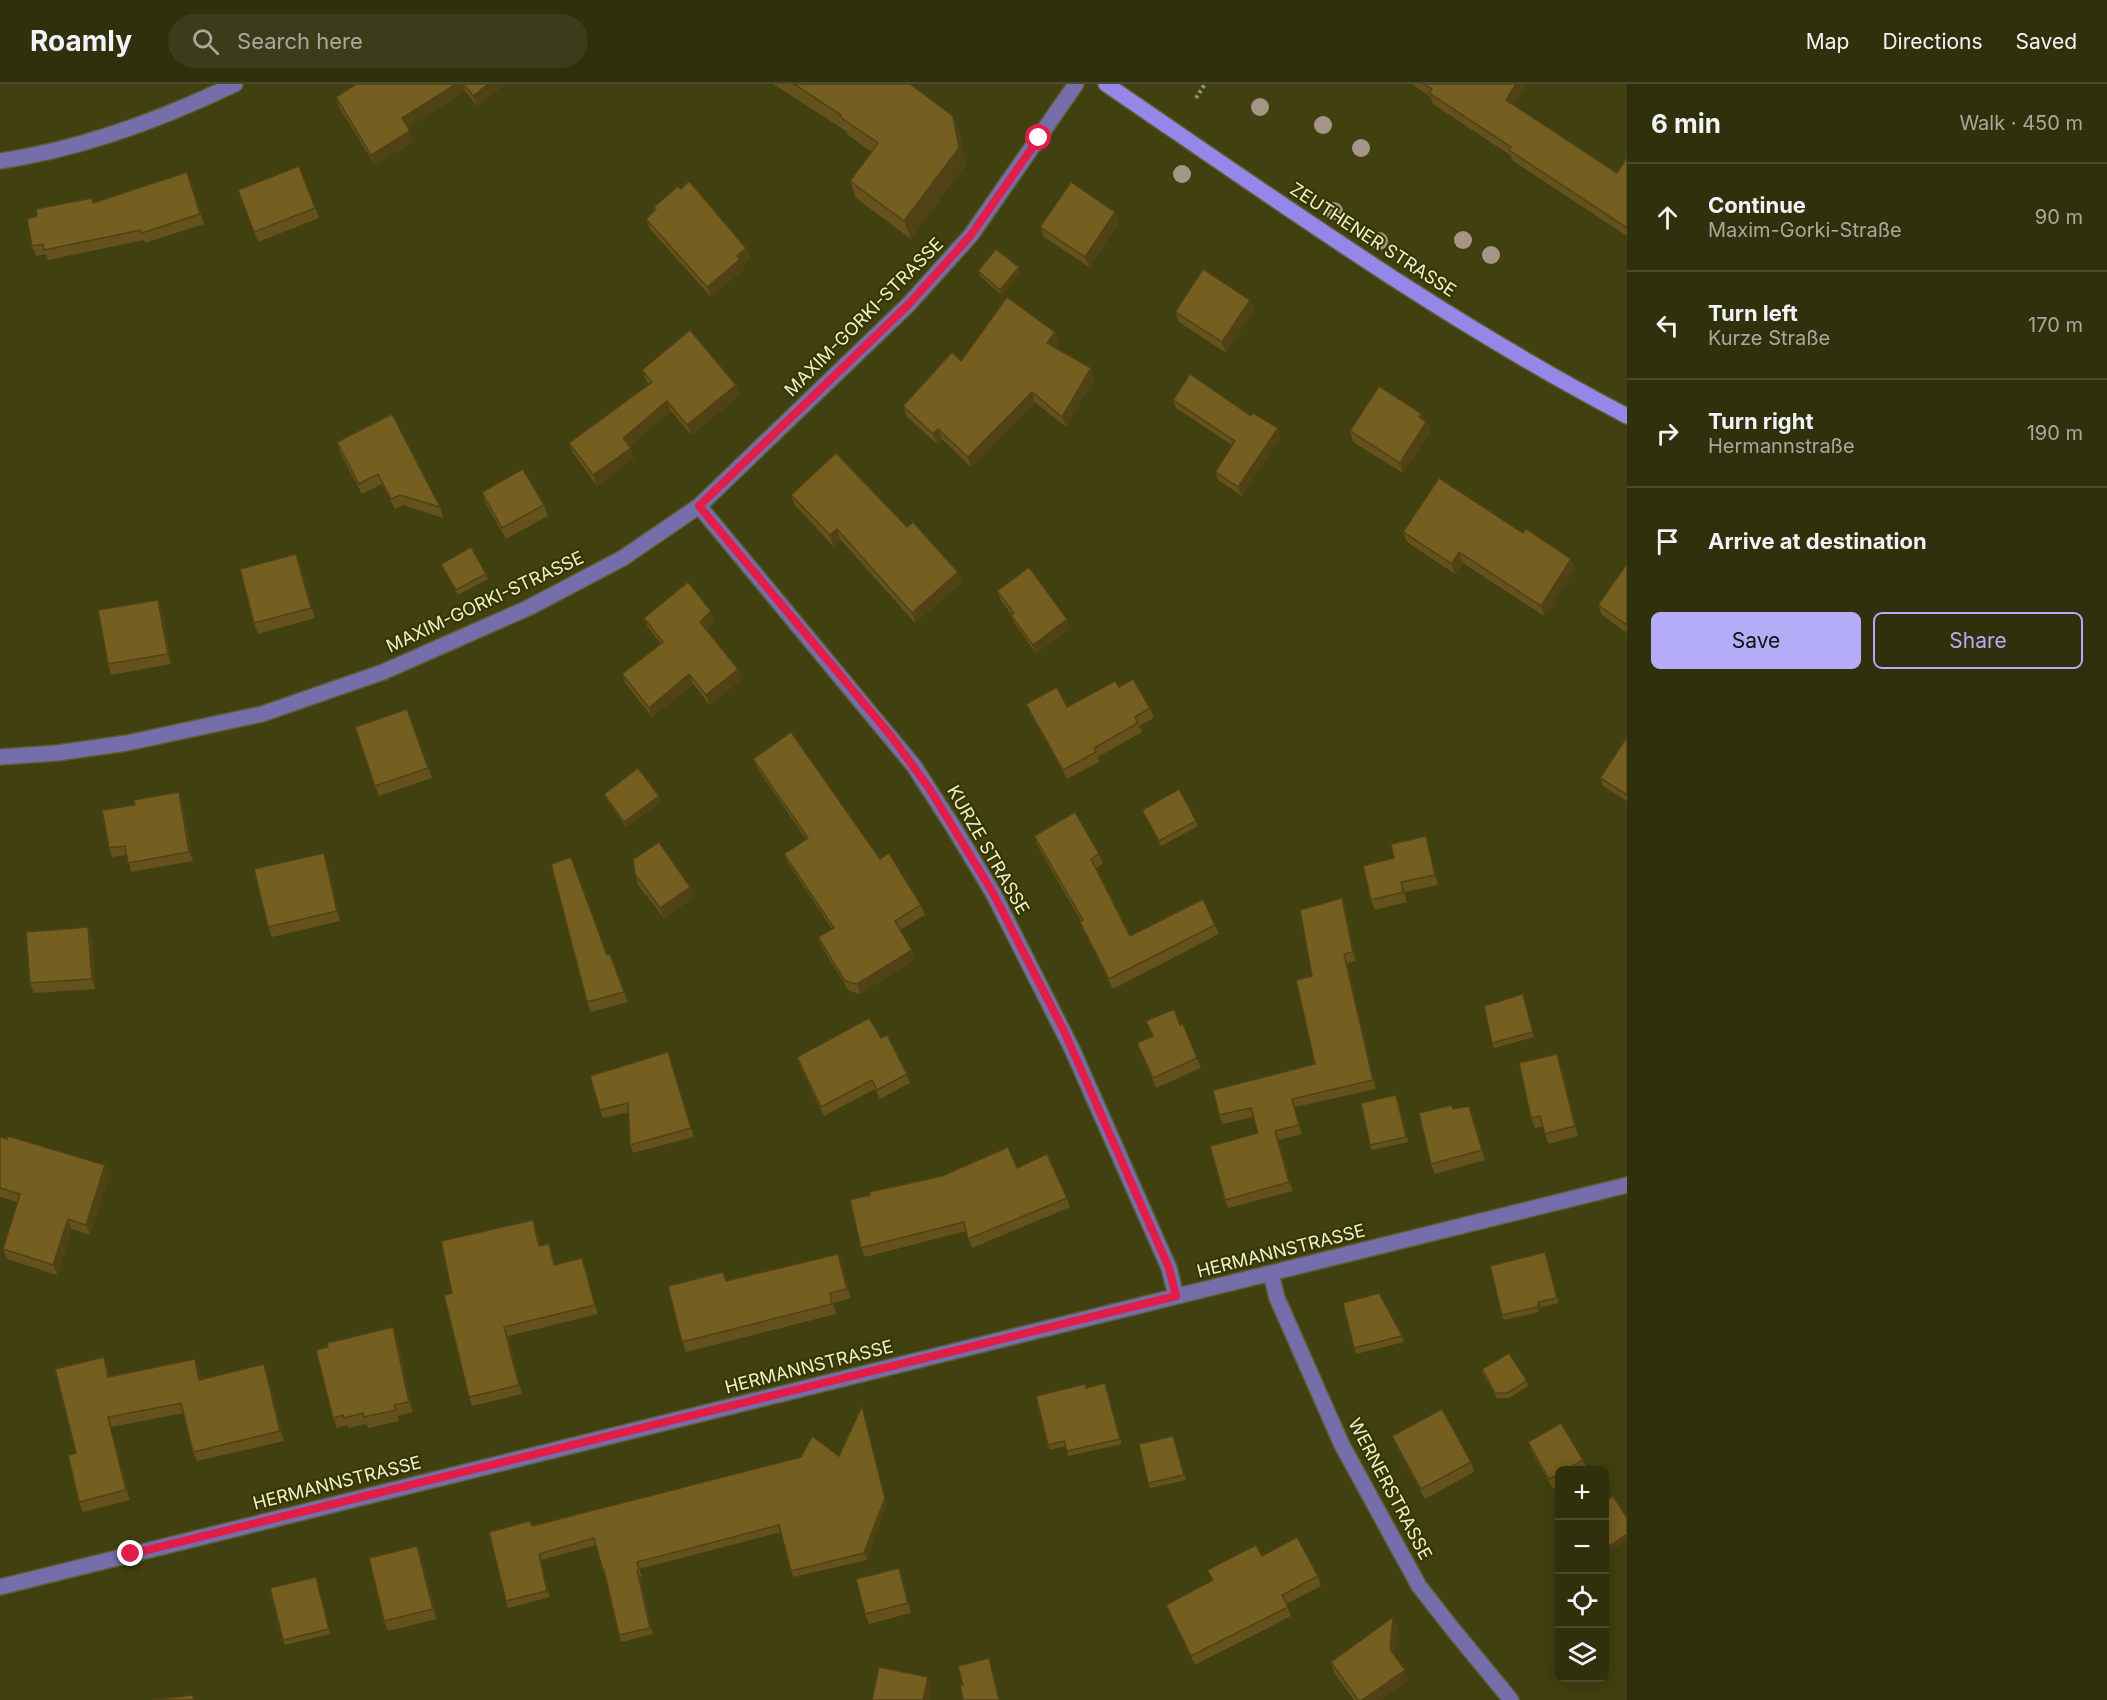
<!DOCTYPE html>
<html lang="en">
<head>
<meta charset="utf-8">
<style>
	:root { --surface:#31300c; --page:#3d3c1a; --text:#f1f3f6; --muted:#a8a99d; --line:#4c4b2d; --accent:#b5acf8 }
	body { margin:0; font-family:Inter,sans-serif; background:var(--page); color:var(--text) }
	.controls { position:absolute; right:18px; bottom:18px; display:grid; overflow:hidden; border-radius:9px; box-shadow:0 3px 15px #0003 }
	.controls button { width:54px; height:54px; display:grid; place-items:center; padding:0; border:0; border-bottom:2px solid var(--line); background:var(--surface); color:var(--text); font:30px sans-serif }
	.stop { position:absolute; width:18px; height:18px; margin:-14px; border:4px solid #e11d48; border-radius:50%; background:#fff }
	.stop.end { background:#e11d48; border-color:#fff; box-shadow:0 2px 6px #0008 }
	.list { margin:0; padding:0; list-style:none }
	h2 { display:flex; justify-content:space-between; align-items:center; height:78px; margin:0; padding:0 24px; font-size:26px }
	h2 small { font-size:20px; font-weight:400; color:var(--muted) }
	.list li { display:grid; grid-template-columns:39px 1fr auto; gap:18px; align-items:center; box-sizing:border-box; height:108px; padding:0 24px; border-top:2px solid var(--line) }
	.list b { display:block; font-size:22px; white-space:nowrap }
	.list p { margin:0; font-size:20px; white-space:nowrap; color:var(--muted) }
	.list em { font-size:20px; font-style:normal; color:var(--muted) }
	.actions { display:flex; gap:12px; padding:18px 24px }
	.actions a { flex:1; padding:14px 0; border:2px solid var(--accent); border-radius:9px; text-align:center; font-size:21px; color:var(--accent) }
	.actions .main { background:var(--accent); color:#111 }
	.icon { flex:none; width:33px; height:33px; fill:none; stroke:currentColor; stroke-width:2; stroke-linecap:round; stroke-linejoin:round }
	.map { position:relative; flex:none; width:1627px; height:1616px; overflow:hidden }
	header { display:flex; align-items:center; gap:36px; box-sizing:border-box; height:84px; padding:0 30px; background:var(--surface); border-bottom:2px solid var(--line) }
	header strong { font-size:28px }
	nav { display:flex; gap:33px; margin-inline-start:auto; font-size:21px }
	.search { width:420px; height:54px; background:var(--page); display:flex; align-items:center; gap:15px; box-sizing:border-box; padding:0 21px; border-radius:33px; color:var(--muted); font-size:22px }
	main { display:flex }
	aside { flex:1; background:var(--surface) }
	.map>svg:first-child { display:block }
</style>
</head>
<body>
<header>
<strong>Roamly</strong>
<div class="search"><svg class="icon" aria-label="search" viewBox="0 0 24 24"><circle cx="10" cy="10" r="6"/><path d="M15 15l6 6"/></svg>Search here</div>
<nav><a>Map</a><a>Directions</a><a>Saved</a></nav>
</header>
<main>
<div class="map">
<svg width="1627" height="1616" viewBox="0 0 1627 1616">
	<rect width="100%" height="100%" fill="#414010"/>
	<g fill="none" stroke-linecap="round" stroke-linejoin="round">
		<g stroke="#5d5c2f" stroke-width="18">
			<g id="minor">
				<path d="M0 77C82 65 160 36 235 0"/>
				<polyline points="699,422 914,682 954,744 993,809 1072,965 1169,1184 1176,1212"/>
				<polyline points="0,673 57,669 127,659 262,630 383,588 530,523 623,474 699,422 909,220 971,151 1076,0"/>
				<polyline points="1271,1190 1277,1214 1342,1361 1419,1502 1451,1543 1511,1616"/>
				<polyline points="0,1503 1627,1101"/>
			</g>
		</g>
		<g stroke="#5d5c2f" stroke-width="18">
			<path id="secondary" d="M1106 0C1276 116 1445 237 1627 332"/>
		</g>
		<polyline stroke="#94946b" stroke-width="4" stroke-dasharray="3 3" stroke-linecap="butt" points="1196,14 1205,0"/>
		<use href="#minor" stroke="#756eaa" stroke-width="15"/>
		<use href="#secondary" stroke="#9587e7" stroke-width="15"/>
	</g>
	<g fill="#a59587">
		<circle cx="1260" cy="23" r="9"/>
		<circle cx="1323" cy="41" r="9"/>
		<circle cx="1361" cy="64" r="9"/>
		<circle cx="1182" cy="90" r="9"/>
		<circle cx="1334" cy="127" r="9"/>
		<circle cx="1463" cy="156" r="9"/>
		<circle cx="1379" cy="157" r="9"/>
		<circle cx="1491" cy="171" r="9"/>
	</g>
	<g fill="#64511c">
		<polygon points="356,0 505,0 477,22 465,7 408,43 414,57 375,81 339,23 336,13"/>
		<polygon points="773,0 910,0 953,32 960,50 965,81 911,155 856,114 850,97 871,68 847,50 846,47"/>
		<polygon points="1412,0 1523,0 1525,4 1514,21 1617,89 1627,73 1627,152 1513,77 1510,71 1433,20 1431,13"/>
		<polygon points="299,82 319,134 258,158 238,106"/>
		<polygon points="187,88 204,140 145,159 144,156 48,176 46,170 36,172 32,162 94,119"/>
		<polygon points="654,123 746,164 750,174 742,181 744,185 711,213 650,145 646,135 655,126"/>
		<polygon points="1119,138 1089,183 1044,153 1040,143"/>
		<polygon points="978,187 1020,188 1002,211 980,192"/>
		<polygon points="1254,226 1226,269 1179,238 1175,228"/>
		<polygon points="1059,258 1055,263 1091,284 1094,294 1066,343 1035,318 971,383 942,355 937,360 907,333 903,322 961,277"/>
		<polygon points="642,286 736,301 740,311 691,351 671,327 629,362 634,374 597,402 573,369 569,359 649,300 646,296"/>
		<polygon points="1173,316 1251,332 1281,353 1242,412 1218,396 1215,388 1232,361 1176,324"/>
		<polygon points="1425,337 1426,338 1430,348 1403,389 1353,358 1350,347"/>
		<polygon points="337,358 440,423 443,434 403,421 395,425 382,400 362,410 340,368"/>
		<polygon points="482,408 544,421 548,432 506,455 485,418"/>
		<polygon points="791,411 907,443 962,498 915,539 840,455 833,462 795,421"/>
		<polygon points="1403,448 1575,485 1544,532 1463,479 1455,490 1407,458"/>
		<polygon points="300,480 315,534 258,550 254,539"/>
		<polygon points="441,480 486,490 488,495 458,511 443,485"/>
		<polygon points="1627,482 1627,549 1602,531 1598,521"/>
		<polygon points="997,507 1070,544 1036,569 1014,539 1011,530 1000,515"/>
		<polygon points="158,516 162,526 171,580 111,591 108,580"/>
		<polygon points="711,527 715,537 706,546 742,595 710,621 693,600 652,633 626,600 622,590 661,560 648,543 644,534"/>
		<polygon points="1119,603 1150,624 1154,634 1139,642 1142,648 1098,673 1099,678 1067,695 1030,629 1026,620 1067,623"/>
		<polygon points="407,625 432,694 379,712 355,643"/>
		<polygon points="1627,653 1627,717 1603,702 1600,694"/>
		<polygon points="753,675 880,775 921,821 925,831 900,846 916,875 860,910 849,907 822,863 818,853 832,845 788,779 784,770 806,755 757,684"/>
		<polygon points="604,710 659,712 661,718 626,743 606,715"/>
		<polygon points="182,716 193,777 131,788 127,771 112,773 109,764"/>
		<polygon points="1142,726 1196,737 1198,742 1161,762"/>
		<polygon points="1034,752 1099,770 1103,780 1096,784 1130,852 1215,841 1219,850 1113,905 1084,847 1080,838 1081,837 1037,761"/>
		<polygon points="1429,762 1438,801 1405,808 1407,818 1375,826 1371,816 1394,774"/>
		<polygon points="324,769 327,778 340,837 272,853 268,843"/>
		<polygon points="635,790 690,803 694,813 664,834 638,801"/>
		<polygon points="1342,814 1345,823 1356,877 1347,879 1376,1005 1295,1023 1302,1050 1279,1056 1293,1107 1228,1124 1225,1116 1258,1049 1253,1033 1223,1040 1219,1031 1315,980 1312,892"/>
		<polygon points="88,843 92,853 95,905 34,909 30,899"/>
		<polygon points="610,870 628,918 591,928 587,918"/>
		<polygon points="1523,910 1534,953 1494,964 1492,959"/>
		<polygon points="1180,941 1197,974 1201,984 1156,1004 1137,959"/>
		<polygon points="881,954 907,990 910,999 880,1015 875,1005 824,1032 800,982 797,973"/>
		<polygon points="668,968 694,1053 633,1069 630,1061 629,1028 603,1034 600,1026"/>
		<polygon points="1557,970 1561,980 1578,1052 1548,1060 1543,1042 1535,1044 1531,1034"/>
		<polygon points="1398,1016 1408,1058 1372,1066 1370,1061"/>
		<polygon points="1469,1022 1485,1076 1435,1090 1431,1080 1454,1025"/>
		<polygon points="0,1053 105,1081 109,1091 90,1151 72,1145 57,1191 7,1175 3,1165 18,1118 0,1113"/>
		<polygon points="1017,1084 1067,1114 1070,1123 972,1164 966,1147 865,1173 861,1164"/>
		<polygon points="533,1136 536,1144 540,1162 552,1169 555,1181 582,1174 598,1230 508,1252 522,1310 472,1322 469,1313 452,1209"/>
		<polygon points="1545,1168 1559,1219 1541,1223 1539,1228 1504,1236 1502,1231"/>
		<polygon points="838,1170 842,1180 851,1214 833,1219 836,1230 686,1268 682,1258 723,1188 727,1197"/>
		<polygon points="1402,1252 1404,1258 1356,1270 1354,1264"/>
		<polygon points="397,1254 413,1328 398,1332 399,1337 368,1344 366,1340 348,1344 347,1341 337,1344 333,1334"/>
		<polygon points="195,1275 199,1285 201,1295 264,1280 267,1289 284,1357 197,1377 193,1368 184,1329 111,1343 130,1416 83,1428 79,1418 76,1369 107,1283 109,1292"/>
		<polygon points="1482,1285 1527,1297 1528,1302 1509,1314 1497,1314 1483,1290"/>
		<polygon points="1105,1299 1122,1360 1068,1372 1065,1362 1050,1366 1048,1361 1086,1304"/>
		<polygon points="864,1329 887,1420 867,1476 793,1493 781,1448 639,1485 642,1492 640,1492 653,1550 621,1558 619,1551 606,1493 603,1487 596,1461 541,1476 550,1513 508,1524 506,1517 532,1442 839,1372"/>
		<polygon points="1173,1352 1186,1396 1150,1404 1148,1399"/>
		<polygon points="1392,1352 1471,1378 1474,1388 1425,1415 1396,1361"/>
		<polygon points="1528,1358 1583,1376 1587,1386 1560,1386 1560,1402 1553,1405 1532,1368"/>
		<polygon points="417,1462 421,1472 437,1535 388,1547 384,1537"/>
		<polygon points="1262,1472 1318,1492 1321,1502 1286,1520 1291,1532 1195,1581 1170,1530 1166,1521 1212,1497 1207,1486"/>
		<polygon points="316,1493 330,1550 285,1561 283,1556"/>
		<polygon points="902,1494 911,1529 869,1540 865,1530"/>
		<polygon points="1393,1533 1397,1544 1394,1571 1405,1586 1408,1596 1380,1616 1354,1616 1334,1588 1331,1578"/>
	</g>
	<g fill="#514216">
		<polygon points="456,0 463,0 465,7 406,44 402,34"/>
		<polygon points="488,0 505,0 477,22 473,12"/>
		<polygon points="1516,0 1523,0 1525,4 1510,27 1506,16"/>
		<polygon points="953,32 960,50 965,81 911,155 904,137"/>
		<polygon points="410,47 414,57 375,81 371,71"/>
		<polygon points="1115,128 1119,138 1089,183 1085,173"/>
		<polygon points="746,164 750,174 742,181 744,185 711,213 707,203 737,172"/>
		<polygon points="1019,183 1020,188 1002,211 1000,206"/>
		<polygon points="1250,216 1254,226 1226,269 1222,258"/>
		<polygon points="1055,248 1059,258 1051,269 1047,259"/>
		<polygon points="1091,284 1094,294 1066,343 1062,333"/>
		<polygon points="736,301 740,311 691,351 687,341"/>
		<polygon points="1032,308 1035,318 971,383 968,373"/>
		<polygon points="667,317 671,327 627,364 623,354"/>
		<polygon points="1422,330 1430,348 1403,389 1400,379 1419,333"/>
		<polygon points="1278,344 1281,353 1242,412 1238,403"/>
		<polygon points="938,345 942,355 937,360 933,350"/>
		<polygon points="631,364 634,374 597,402 593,391"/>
		<polygon points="837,445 840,455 833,462 830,451"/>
		<polygon points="1459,468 1463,479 1455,490 1452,480"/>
		<polygon points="296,470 300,480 315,534 311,524"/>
		<polygon points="1571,475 1575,485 1544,532 1541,522"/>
		<polygon points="958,488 962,498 915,539 912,529"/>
		<polygon points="158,516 162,526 171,580 168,570"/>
		<polygon points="711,527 715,537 704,548 700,538"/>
		<polygon points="1067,535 1070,544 1036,569 1033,561"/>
		<polygon points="738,585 742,595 710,621 706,611"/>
		<polygon points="689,590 693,600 652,633 649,624"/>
		<polygon points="179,708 182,716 193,777 189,768"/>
		<polygon points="659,712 661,718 626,743 624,738"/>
		<polygon points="1426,752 1429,762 1438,801 1435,791"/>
		<polygon points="324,769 327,778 340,837 337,827"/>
		<polygon points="1401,798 1405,808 1407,818 1403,808"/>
		<polygon points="690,803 694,813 664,834 660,824"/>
		<polygon points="1342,814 1345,823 1356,877 1353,868"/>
		<polygon points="88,843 92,853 95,905 92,895"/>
		<polygon points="912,866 916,875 860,910 857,900"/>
		<polygon points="1344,870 1347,879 1376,1005 1373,996"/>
		<polygon points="1557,970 1561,980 1578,1052 1575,1042"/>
		<polygon points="1292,1015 1295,1023 1302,1050 1299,1041"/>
		<polygon points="1469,1022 1473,1032 1485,1076 1482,1066"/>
		<polygon points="1275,1047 1279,1056 1293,1107 1289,1098"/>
		<polygon points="105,1081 109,1091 90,1151 86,1141"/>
		<polygon points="68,1135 72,1145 57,1191 53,1181"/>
		<polygon points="533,1136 536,1144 542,1171 539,1162"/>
		<polygon points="838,1170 842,1180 851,1214 847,1205"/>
		<polygon points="582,1174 586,1183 598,1230 595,1221"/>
		<polygon points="1539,1218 1541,1223 1539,1228 1537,1223"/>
		<polygon points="393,1243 397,1254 413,1328 409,1318"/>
		<polygon points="504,1243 508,1252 522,1310 519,1301"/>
		<polygon points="195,1275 199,1285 203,1306 199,1296"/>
		<polygon points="264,1280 267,1289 284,1357 280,1347"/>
		<polygon points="862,1322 887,1420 867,1476 864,1469"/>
		<polygon points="108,1333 111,1343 130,1416 126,1406"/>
		<polygon points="1627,1450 1627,1456 1611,1467 1609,1462"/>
		<polygon points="417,1462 421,1472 437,1535 433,1525"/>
		<polygon points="539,1470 541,1476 550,1513 547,1507"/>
		<polygon points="637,1486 640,1492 653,1550 650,1544"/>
		<polygon points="1393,1533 1397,1544 1394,1576 1390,1565"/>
		<polygon points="989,1574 992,1584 1000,1616 999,1616"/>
		<polygon points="1405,1586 1408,1596 1380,1616 1362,1616"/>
		<polygon points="928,1593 932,1604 929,1616 923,1616"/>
	</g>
	<g fill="#745e20" stroke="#514216" stroke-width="1.5">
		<polygon points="356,0 456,0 402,34 410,47 371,71 336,13"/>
		<polygon points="464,0 488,0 473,12"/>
		<polygon points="794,0 910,0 953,32 959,64 904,137 850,97 878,59 840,33 841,31"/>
		<polygon points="1424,0 1516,0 1506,16 1617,89 1627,73 1627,144 1509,66 1511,63 1429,9 1432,5"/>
		<polygon points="299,82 315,124 254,148 238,106"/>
		<polygon points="187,88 200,130 142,149 140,146 44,166 43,160 32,162 27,135 37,132 36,125 92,114 93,119"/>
		<polygon points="689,97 746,164 737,172 740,175 707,203 646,135 656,125 654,123 678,102 681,105"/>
		<polygon points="1071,98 1115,128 1085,173 1040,143"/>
		<polygon points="996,165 1019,183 1000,206 978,187"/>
		<polygon points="1203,185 1250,216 1222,258 1175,228"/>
		<polygon points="1007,213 1055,248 1047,259 1091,284 1062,333 1032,308 968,373 938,345 933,350 903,322 952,268 961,277"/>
		<polygon points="690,246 736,301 687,341 667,317 623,354 631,364 593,391 569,359 652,298 642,286"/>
		<polygon points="1190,290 1251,332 1253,329 1278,344 1238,403 1215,388 1235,357 1173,316"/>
		<polygon points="1379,302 1422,330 1419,333 1426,338 1400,379 1350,347"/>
		<polygon points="392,330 440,423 400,411 391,415 378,390 359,400 337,358"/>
		<polygon points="836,369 907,443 913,438 958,488 912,529 837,445 830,451 791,411"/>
		<polygon points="523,385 544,421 502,444 482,408"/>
		<polygon points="1439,394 1523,449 1526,445 1571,475 1541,522 1459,468 1452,480 1403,448"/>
		<polygon points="471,463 486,490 456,506 441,480"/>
		<polygon points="296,470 311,524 254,539 240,485"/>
		<polygon points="1626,481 1627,482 1627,541 1598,521"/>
		<polygon points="1029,483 1067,535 1033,561 1011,531 1014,529 997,507"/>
		<polygon points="688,498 711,527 700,538 738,585 706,611 689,590 649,624 622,590 663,558 644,534"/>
		<polygon points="158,516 168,570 108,580 98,526"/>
		<polygon points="1133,595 1150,624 1135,633 1138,639 1094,664 1096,668 1063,686 1026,620 1057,603 1067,623 1115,597 1119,603"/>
		<polygon points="407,625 428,684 375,702 355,643"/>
		<polygon points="791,648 880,775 889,769 921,821 895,837 912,866 857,900 845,897 818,853 834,844 784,770 808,754 753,675"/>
		<polygon points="1627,653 1627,711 1600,694"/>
		<polygon points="638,684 659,712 624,738 604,710"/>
		<polygon points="1179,705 1196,737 1159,757 1142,726"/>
		<polygon points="179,708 189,768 128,779 125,762 109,764 102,726 135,721 134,716"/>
		<polygon points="1075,728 1099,770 1091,775 1130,852 1203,815 1215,841 1109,895 1080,838 1083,836 1034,752"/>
		<polygon points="1426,752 1435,791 1401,798 1403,808 1371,816 1363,782 1394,774 1391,760"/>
		<polygon points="659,758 690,803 660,824 635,790 633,775"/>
		<polygon points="324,769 337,827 268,843 254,785"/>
		<polygon points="571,773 607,871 610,870 624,908 587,918 551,780"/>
		<polygon points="1342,814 1353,868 1344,870 1373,996 1292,1015 1299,1041 1275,1047 1289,1098 1225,1116 1210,1062 1258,1049 1251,1024 1219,1031 1213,1006 1315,980 1296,896 1312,892 1300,826"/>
		<polygon points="88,843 92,895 30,899 26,848"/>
		<polygon points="1523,910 1533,948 1492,959 1484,922"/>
		<polygon points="1174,925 1180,941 1183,940 1197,974 1153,994 1137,959 1153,952 1146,937"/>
		<polygon points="869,934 881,954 887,951 907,990 877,1006 872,996 821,1023 797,973"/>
		<polygon points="668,968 691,1044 630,1061 628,1019 600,1026 590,992"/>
		<polygon points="1557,970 1575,1042 1545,1050 1540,1032 1531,1034 1519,979"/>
		<polygon points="1396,1011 1406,1053 1370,1061 1361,1019"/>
		<polygon points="1452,1021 1453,1025 1469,1022 1482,1066 1431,1080 1419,1029"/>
		<polygon points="8,1052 105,1081 86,1141 68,1135 53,1181 3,1165 20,1110 0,1104 0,1053 7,1055"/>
		<polygon points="1008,1063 1017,1084 1047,1070 1067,1114 968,1155 964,1138 861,1164 850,1116 870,1111 869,1108 942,1092"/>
		<polygon points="533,1136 539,1162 549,1160 554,1181 582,1174 595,1221 504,1243 519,1301 469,1313 444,1211 452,1209 441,1157"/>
		<polygon points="1545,1168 1557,1214 1539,1218 1537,1223 1502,1231 1490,1182"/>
		<polygon points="838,1170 847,1205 830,1209 832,1220 682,1258 668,1202 723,1188 726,1197"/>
		<polygon points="1379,1209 1402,1252 1354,1264 1343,1219"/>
		<polygon points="393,1243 409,1318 394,1321 396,1326 364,1333 363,1329 344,1334 343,1331 333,1334 316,1266 328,1263 327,1259"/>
		<polygon points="1509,1269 1527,1297 1507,1309 1495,1309 1482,1285"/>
		<polygon points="104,1273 108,1293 195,1275 199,1296 264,1280 280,1347 193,1368 181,1319 108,1333 126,1406 79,1418 68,1371 76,1369 55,1285"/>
		<polygon points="1105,1299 1120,1355 1067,1367 1064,1357 1048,1361 1036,1312 1085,1300 1086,1304"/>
		<polygon points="862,1322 885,1414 864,1469 791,1487 779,1441 637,1478 639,1485 637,1486 650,1544 619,1551 604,1486 603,1487 594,1454 539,1470 547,1507 506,1517 489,1448 530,1437 532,1442 801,1373 812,1352 839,1372"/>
		<polygon points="1442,1325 1471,1378 1421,1405 1392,1352"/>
		<polygon points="1561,1339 1583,1376 1565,1386 1560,1386 1560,1390 1549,1395 1528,1358"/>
		<polygon points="1173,1352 1184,1391 1148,1399 1139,1360"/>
		<polygon points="1613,1412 1627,1434 1627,1450 1609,1462 1605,1454 1605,1417"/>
		<polygon points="1297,1453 1318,1492 1282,1511 1288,1523 1191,1572 1166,1521 1213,1496 1207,1486 1256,1461 1262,1472"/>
		<polygon points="417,1462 433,1525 384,1537 369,1474"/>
		<polygon points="899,1484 908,1519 865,1530 856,1495"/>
		<polygon points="316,1493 329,1545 283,1556 270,1504"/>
		<polygon points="1393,1533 1390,1565 1405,1586 1362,1616 1358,1616 1331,1578"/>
		<polygon points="989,1574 999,1616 963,1616 960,1600 963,1601 958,1582"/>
		<polygon points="879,1583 928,1593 923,1616 872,1616"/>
		<polygon points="193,1611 194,1616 152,1616"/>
	</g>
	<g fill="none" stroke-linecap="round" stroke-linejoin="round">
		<polyline stroke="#e11d48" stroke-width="8" points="131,1470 1176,1212 1169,1184 1064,947 993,809 929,704 891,652 699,422 909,220 971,151 1039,54"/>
	</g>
	<g text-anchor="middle" stroke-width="4.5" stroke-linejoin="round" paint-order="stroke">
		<g font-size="18" fill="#eff0d0" stroke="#363603">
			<text transform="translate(1373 156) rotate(33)" y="6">ZEUTHENER STRASSE</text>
			<text transform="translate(864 233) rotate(-45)" y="6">MAXIM-GORKI-STRASSE</text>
			<text transform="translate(485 518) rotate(-25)" y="6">MAXIM-GORKI-STRASSE</text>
			<text transform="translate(988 766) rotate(60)" y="6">KURZE STRASSE</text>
			<text transform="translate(1281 1167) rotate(-14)" y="6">HERMANNSTRASSE</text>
			<text transform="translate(809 1283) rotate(-14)" y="6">HERMANNSTRASSE</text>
			<text transform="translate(337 1399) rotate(-14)" y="6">HERMANNSTRASSE</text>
			<text transform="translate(1390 1405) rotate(62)" y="6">WERNERSTRASSE</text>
		</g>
	</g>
</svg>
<div class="controls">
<button>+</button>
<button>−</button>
<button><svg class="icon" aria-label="locate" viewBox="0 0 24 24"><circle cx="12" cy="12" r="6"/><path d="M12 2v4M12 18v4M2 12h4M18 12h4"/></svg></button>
<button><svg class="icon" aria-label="layers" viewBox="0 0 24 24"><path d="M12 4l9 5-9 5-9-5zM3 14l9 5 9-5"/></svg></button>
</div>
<div class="stop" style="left:1039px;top:54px"></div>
<div class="stop end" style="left:131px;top:1470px"></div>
</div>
<aside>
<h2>6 min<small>Walk · 450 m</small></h2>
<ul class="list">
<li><svg class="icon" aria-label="ahead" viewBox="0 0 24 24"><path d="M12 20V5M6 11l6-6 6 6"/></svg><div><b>Continue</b><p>Maxim-Gorki-Straße</p></div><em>90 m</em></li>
<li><svg class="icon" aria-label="left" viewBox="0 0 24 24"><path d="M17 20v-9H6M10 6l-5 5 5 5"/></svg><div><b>Turn left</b><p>Kurze Straße</p></div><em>170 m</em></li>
<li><svg class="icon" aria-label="right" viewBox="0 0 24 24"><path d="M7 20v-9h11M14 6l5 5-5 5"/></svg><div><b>Turn right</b><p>Hermannstraße</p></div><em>190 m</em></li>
<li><svg class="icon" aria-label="arrive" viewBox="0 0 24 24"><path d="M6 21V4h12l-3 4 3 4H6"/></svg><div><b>Arrive at destination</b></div></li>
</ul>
<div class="actions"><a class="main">Save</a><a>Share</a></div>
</aside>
</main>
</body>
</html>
